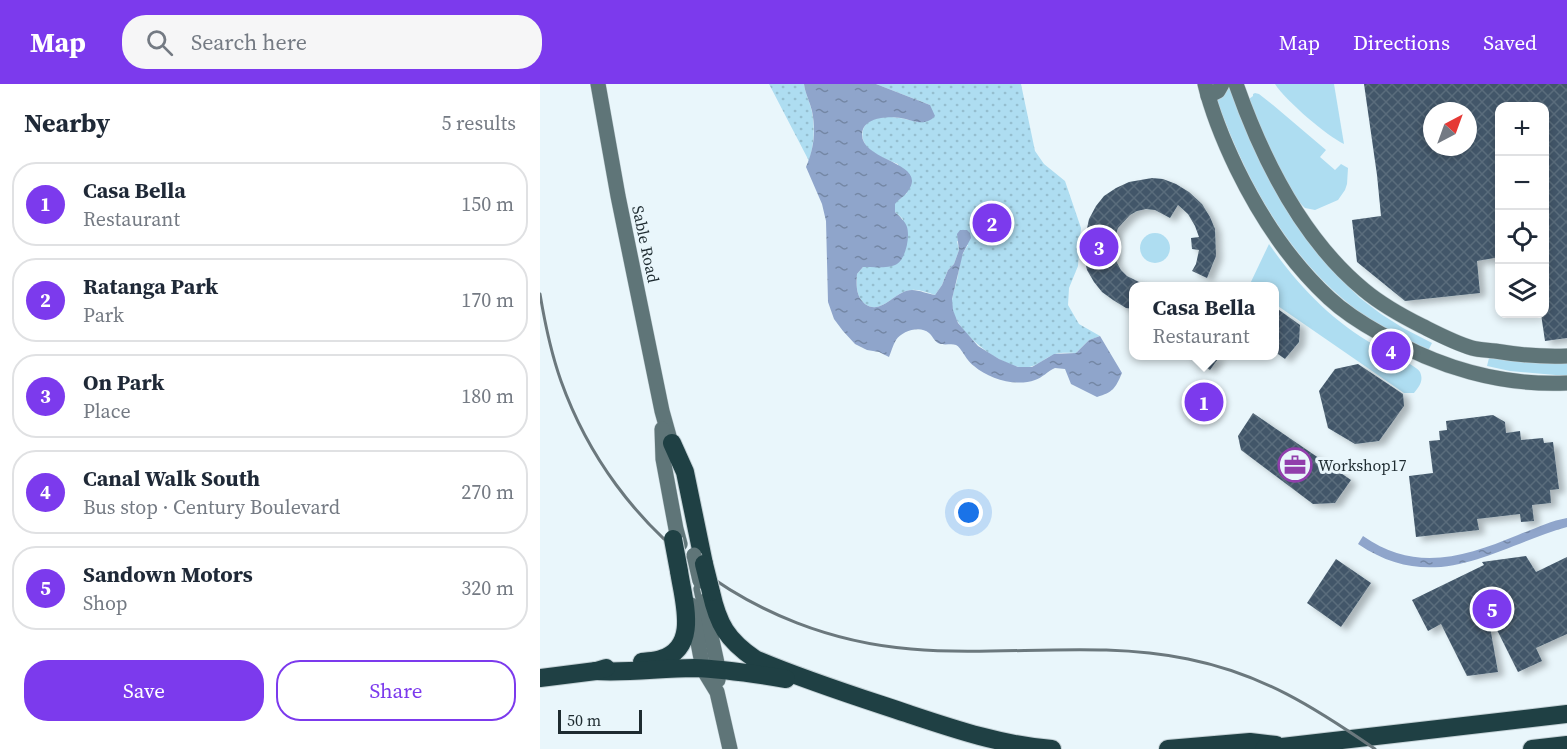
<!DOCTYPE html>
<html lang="en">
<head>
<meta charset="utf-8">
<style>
	:root { --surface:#fff; --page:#f6f6f7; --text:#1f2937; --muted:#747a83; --line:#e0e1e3; --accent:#7c3aed }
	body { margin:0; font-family:"Source Serif 4",serif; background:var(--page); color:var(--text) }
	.controls { position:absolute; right:18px; top:18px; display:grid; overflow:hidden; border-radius:12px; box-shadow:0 3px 9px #0003 }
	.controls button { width:54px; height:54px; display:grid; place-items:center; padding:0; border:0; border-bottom:2px solid var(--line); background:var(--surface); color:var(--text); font:30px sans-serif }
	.compass { position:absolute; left:883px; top:18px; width:54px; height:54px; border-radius:50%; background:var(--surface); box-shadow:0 3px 9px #0003; rotate:41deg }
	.scale { position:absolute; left:18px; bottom:15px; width:84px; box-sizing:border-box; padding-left:6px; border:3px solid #1e2b30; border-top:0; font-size:16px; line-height:21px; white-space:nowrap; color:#1e2b30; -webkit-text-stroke:4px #e9f6fb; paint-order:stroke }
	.you { position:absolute; left:429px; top:429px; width:21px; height:21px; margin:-15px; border:4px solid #fff; border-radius:50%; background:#1a73e8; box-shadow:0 0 0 9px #1a73e833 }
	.badge { display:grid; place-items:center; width:39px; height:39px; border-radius:50%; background:var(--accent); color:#fff; font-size:20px; font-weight:700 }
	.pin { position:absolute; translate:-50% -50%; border:3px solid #fff; box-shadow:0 2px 6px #0006 }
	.popup { position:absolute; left:589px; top:198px; width:150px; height:78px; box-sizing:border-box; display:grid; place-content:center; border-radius:12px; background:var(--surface); filter:drop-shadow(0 2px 4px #0005); font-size:20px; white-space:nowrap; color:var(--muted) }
	.popup b { font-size:22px; color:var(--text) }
	.popup::after { content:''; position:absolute; left:50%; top:100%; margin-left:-12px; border:12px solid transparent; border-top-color:var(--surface) }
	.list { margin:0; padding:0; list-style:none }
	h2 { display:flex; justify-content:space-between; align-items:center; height:78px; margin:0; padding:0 24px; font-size:26px }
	h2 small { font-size:20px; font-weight:400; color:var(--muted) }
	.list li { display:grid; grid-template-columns:39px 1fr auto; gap:18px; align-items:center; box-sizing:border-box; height:84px; margin:0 12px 12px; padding:0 12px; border:2px solid var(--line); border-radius:24px }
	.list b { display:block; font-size:22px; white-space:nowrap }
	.list p { margin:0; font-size:20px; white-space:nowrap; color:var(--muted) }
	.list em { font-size:20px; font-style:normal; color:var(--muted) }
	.actions { display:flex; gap:12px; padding:18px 24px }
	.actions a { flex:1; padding:14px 0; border:2px solid var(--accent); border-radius:24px; text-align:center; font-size:21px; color:var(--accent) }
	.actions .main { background:var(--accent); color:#fff }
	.icon { flex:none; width:33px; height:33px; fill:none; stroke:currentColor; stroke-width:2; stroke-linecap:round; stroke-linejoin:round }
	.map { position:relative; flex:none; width:1027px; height:665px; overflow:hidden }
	header { display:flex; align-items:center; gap:36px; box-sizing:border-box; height:84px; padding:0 30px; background:var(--accent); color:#fff }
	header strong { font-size:28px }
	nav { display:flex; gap:33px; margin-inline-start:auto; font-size:21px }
	.search { width:420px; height:54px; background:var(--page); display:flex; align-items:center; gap:15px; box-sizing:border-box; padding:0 21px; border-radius:24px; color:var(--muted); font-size:22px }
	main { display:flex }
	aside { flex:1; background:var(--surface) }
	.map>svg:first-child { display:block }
</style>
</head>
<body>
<header>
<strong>Map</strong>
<div class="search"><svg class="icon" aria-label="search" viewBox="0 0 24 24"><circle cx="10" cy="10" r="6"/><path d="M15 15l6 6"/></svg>Search here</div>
<nav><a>Map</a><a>Directions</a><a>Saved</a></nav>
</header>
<main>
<aside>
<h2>Nearby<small>5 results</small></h2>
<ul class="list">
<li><span class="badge">1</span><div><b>Casa Bella</b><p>Restaurant</p></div><em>150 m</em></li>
<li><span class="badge">2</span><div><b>Ratanga Park</b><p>Park</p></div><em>170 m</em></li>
<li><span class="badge">3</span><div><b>On Park</b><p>Place</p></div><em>180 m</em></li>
<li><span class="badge">4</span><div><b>Canal Walk South</b><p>Bus stop · Century Boulevard</p></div><em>270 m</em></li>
<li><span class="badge">5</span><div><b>Sandown Motors</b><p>Shop</p></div><em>320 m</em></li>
</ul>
<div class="actions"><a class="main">Save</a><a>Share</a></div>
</aside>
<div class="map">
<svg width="1027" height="665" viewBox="0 0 1027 665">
	<defs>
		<pattern id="park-dots" width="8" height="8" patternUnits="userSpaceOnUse" patternTransform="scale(1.5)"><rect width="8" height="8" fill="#aeddf1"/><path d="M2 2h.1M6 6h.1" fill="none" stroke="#95becf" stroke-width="1.8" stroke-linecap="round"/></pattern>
		<pattern id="water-ripples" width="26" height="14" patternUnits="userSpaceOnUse" patternTransform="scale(1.5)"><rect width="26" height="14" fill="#8fa5cb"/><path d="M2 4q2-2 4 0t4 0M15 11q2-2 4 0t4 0" fill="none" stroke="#7487a5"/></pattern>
		<pattern id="building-cross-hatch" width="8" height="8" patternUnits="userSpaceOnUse" patternTransform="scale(1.5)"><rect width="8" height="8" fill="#425769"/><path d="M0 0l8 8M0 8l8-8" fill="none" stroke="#5a6c7b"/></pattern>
		<filter id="shadow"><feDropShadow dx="6" dy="4" stdDeviation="3" flood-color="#0004"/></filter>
	</defs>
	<rect width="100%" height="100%" fill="#e9f6fb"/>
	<g fill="#aeddf1">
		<path d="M671 0H688L792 186 820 214 841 230 863 244 892 259 888 267C871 258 853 250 836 240 824 233 814 224 803 215 737 159 699 80 671 0Z"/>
		<path d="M735 0H794L804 60C787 52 746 17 735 0Z"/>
		<polygon points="715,9 719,10 733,21 786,66 780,73 795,86 801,80 808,84 807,100 805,106 798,116 775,126 765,124 756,115 727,63 709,15 713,12 713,10"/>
		<circle cx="615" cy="164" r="15"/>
		<path d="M729 160C758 202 792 237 836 262 845 268 876 281 880 288 884 297 879 303 874 309H864L735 220 734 202H709Z"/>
		<polygon points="949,274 1027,280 1027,292 970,287 947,282"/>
	</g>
	<g fill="url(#park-dots)">
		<path d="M229 0H264C265 9 270 18 272 28 275 45 274 61 269 77Z"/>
		<path d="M336 0H481L495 67 504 80 525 97 541 144 538 182 529 204 528 221 539 240 560 252 549 256 536 269C529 269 519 268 513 271 501 276 494 286 479 283 455 278 416 248 412 223 411 212 416 202 418 191 421 177 419 174 428 161L417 157 419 166 414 180 408 186 402 201 395 211C388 209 379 205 372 206 355 206 342 232 325 220 316 213 316 200 317 190L323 183 351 182 363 135 355 128V119L367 109 358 80C348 76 336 72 328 64 324 60 321 53 323 46 329 27 362 33 376 38L390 21Z"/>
	</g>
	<g fill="url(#water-ripples)">
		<path d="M264 0H336L390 21 395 32C393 34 391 36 388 37 379 41 369 35 361 34 348 32 323 33 322 50 321 78 389 78 368 107 365 112 359 115 355 120V128C360 133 365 137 367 143 370 153 366 174 357 180 348 185 333 183 323 183L317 190C316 201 316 213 325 220 342 232 355 206 372 206 379 206 388 210 395 211L402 201 408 186 414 180 419 166 417 150 420 146H427L430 149 431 154 423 169 412 215 413 226 418 239 438 262 459 275 478 283H492L514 270 536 269 549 256 560 252 582 289C575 305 573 308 557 313L531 300 525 285 515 284C508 287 502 294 495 296 476 303 449 295 434 282 427 278 421 263 416 261 411 259 404 262 398 259 393 256 393 252 389 249 380 241 362 247 356 256 353 261 351 268 349 273L339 268 327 266 315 260 303 247 294 235 288 218 286 137 282 120 266 83C274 65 276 47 272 27 270 18 265 9 264 0Z"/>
		<path d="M1027 434V443C953 464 895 512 818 460L823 452C876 489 924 473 978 451 994 445 1010 437 1027 434Z"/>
	</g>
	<g fill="url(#building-cross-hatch)" fill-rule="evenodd" filter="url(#shadow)">
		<path d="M824 0H1027V254L1005 257 1001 230H1005V22H960V173L937 177 940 209 865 217 817 178 812 136 841 132 837 91ZM892 27H928V63H892Z"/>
		<polygon points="612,94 623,95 636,100 649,108 662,120 670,133 675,145 676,172 667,194 652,187 656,180 659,166 652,165 651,154 659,153 655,142 648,130 638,121 630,134 615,126 606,125 597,127 590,131 578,144 573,160 576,177 581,186 587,192 607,202 594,202 594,225 586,224 573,216 562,208 554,198 547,186 544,172 544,159 549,135 556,122 564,112 576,104 589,98"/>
		<polygon points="735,223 760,241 759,258 745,275 735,268"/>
		<polygon points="648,272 680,272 670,286"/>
		<polygon points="818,280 863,310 864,322 839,357 815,360 788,344 779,307 795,285"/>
		<polygon points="713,329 811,396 795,419 773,420 701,366 698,352"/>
		<polygon points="953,331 965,338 966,349 980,347 981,356 1003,354 1004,359 1013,358 1019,405 1010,406 1011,419 992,421 994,437 981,438 980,430 937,435 939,446 876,453 869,392 893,389 889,357 900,356 899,347 907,346 906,337"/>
		<polygon points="986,472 996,488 1027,473 1027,550 996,564 1002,577 978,588 947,526 958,588 927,592 901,540 888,547 872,516 944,481 942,478"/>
		<polygon points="796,475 831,499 801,543 767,519"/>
	</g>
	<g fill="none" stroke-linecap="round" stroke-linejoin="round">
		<g stroke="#c4d1d6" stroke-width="16">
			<g id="secondary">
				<polyline points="58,0 78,112 122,327 134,370"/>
				<path d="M665 0C672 29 684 58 697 85 720 132 750 178 789 214 804 228 823 240 841 250 897 283 961 302 1027 299"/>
				<path d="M696 0C722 74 762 155 824 206 842 221 862 232 882 242 898 250 915 259 932 264 939 266 947 266 955 267 979 271 1002 273 1027 272"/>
				<polyline points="668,12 678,7 682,0"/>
				<polyline points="122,345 123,375 136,445 140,460"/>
				<polyline points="161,505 177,579 179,586 178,596"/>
				<polyline points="151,521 163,585 177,608 190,665"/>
			</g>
		</g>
		<g stroke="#c4d1d6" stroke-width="20">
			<g id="motorway">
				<polyline points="132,359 145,388 164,480"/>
				<path d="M171 508C178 540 187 556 215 575 264 596 315 612 366 629 414 645 461 661 512 665"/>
				<path d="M102 578C108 577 115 577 121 575 160 564 143 515 139 487"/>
				<path d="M56 587C89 589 121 584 154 584 184 585 216 590 246 595"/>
				<polyline points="0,594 56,587 66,584"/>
				<polyline points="628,665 710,658 736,661"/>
				<polyline points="724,665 1027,630"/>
				<polyline points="992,665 1027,661"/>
			</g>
		</g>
		<use href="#secondary" stroke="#5f7578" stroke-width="15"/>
		<use href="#motorway" stroke="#1f4044" stroke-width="18"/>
		<path stroke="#6b787d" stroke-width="3" d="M0 210C5 240 11 269 21 297 75 448 212 552 371 565 463 573 556 556 648 575 722 590 774 623 835 665"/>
		<g stroke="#c4d1d6" stroke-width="16" stroke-linecap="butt">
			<polyline id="secondary-bridge" points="154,471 160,497"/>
		</g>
		<g stroke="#c4d1d6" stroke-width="20" stroke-linecap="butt">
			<g id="motorway-bridge">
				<polyline points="133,455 139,487"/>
				<polyline points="164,480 171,508"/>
			</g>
		</g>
		<use href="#secondary-bridge" stroke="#5f7578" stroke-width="15"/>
		<use href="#motorway-bridge" stroke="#1f4044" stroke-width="18"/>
	</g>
	<defs>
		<g id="office-ring" transform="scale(1.725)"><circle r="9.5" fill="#e9f6fb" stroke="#913eac" stroke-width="1.5"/><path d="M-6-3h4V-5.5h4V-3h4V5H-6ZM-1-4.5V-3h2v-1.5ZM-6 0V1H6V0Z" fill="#913eac"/></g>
	</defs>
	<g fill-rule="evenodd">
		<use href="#office-ring" x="755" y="381"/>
	</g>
	<g text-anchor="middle" stroke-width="6" stroke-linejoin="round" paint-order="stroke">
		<g font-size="16" fill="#1e2b30" stroke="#e9f6fb">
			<text transform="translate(106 160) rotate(78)" y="6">Sable Road</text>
		</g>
		<g font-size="16" fill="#1e2b30" stroke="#e9f6fb" text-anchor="start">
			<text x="778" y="387">Workshop17</text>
		</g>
	</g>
</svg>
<div class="controls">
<button>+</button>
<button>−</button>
<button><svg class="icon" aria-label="locate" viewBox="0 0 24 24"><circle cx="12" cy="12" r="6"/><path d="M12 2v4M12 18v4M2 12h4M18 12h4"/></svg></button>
<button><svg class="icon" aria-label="layers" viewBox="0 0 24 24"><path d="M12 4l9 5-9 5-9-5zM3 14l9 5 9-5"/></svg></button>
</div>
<svg class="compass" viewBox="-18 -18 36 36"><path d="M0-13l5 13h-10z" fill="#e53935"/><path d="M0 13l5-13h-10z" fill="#747a83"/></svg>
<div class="scale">50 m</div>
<div class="you"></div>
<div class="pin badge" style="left:664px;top:318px">1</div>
<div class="popup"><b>Casa Bella</b>Restaurant</div>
<div class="pin badge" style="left:452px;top:139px">2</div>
<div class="pin badge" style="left:559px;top:163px">3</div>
<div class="pin badge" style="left:851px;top:267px">4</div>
<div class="pin badge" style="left:952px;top:525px">5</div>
</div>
</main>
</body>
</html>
